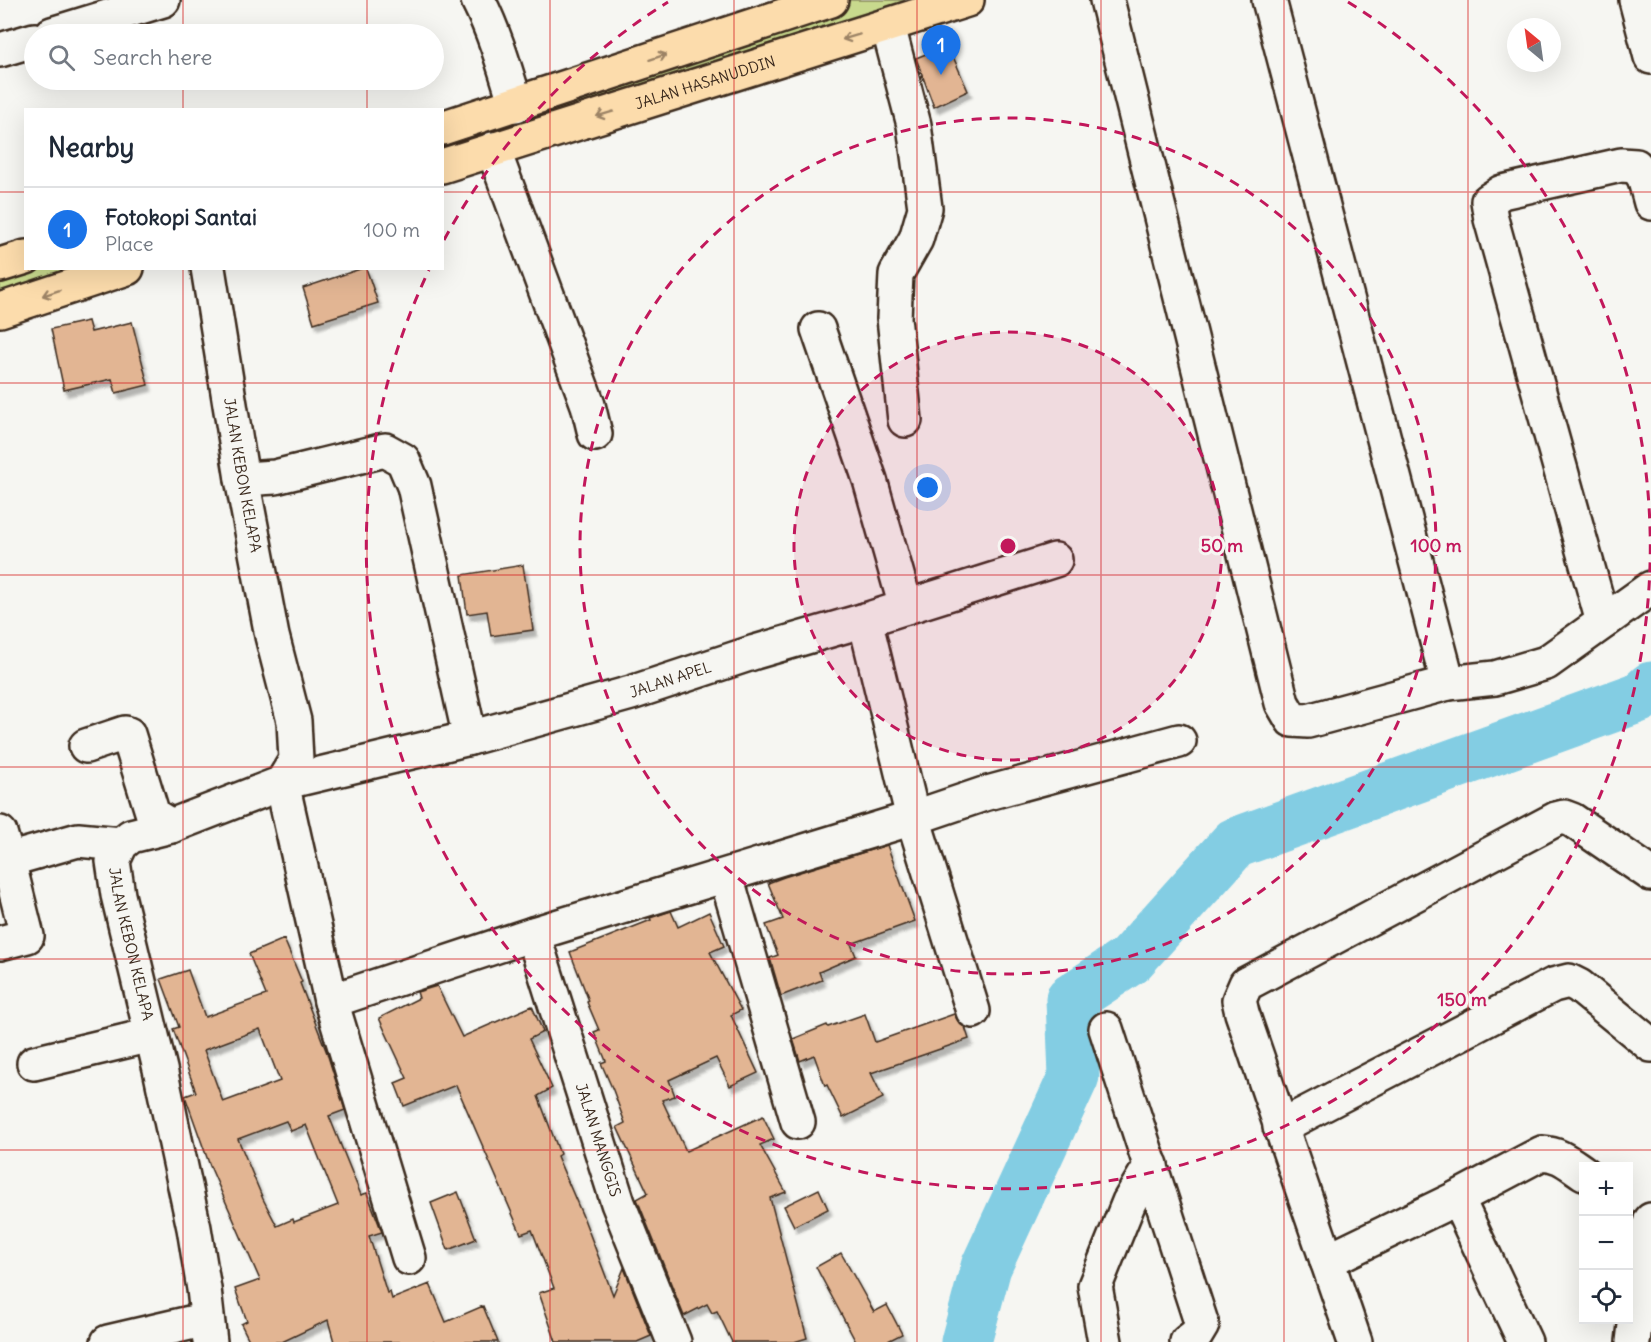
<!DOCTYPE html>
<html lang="en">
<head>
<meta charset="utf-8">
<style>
	:root { --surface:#fff; --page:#f2f2f3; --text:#1f2937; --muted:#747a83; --line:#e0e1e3; --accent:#1a73e8 }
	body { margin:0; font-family:Delius,sans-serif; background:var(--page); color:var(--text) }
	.controls { position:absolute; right:18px; bottom:18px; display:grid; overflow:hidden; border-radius:0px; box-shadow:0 6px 24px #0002 }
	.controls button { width:54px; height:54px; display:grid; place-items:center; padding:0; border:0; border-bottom:2px solid var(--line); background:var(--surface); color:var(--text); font:30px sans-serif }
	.compass { position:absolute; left:1507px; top:18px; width:54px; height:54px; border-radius:50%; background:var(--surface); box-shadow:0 6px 24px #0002; rotate:331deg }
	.you { position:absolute; left:928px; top:488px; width:21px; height:21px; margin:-15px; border:4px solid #fff; border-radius:50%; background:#1a73e8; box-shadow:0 0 0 9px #1a73e833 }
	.badge { display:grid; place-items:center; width:39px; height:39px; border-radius:50%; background:var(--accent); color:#fff; font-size:20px; font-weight:700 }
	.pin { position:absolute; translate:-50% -50px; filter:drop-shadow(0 2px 3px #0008) }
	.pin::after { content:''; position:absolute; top:32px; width:21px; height:18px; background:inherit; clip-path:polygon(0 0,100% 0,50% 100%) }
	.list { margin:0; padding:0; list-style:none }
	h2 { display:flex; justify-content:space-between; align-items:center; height:78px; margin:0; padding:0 24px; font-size:26px }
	h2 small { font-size:20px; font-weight:400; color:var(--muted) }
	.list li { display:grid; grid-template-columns:39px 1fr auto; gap:18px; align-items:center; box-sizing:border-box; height:84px; padding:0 24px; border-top:2px solid var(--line) }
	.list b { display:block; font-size:22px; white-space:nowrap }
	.list p { margin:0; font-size:20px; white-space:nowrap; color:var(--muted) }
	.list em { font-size:20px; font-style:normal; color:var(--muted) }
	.icon { flex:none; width:33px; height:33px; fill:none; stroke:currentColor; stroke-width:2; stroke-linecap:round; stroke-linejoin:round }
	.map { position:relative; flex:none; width:1651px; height:1342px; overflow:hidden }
	.search { position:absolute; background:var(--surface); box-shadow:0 6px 24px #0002; left:24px; top:24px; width:420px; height:66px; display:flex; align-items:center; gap:15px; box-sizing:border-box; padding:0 21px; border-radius:33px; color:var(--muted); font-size:22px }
	.panel { position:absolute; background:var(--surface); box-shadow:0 6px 24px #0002; left:24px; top:108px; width:420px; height:162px; border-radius:0px }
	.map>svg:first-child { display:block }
</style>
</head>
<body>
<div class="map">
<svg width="1651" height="1342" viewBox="0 0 1651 1342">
	<defs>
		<filter id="shadow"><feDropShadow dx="3.5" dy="6" stdDeviation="1.5" flood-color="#0004"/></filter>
	</defs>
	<rect width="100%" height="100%" fill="#f6f6f2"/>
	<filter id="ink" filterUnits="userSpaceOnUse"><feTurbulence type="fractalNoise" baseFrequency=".0167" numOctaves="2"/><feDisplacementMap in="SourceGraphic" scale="12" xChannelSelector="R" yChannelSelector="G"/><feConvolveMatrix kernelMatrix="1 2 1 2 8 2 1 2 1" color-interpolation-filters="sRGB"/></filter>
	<g filter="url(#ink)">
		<g fill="#c8d98d" stroke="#828256" stroke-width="1.5">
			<polygon points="831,0 967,0 443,166 442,128"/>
			<polygon points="0,267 127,269 0,309"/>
		</g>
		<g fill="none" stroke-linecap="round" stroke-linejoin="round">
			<polyline stroke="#83cde3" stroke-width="51" points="966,1342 986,1267 1074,1076 1071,999 1130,960 1235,843 1640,697 1651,687"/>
		</g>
		<g fill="#e2b593" stroke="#3b2a1e" stroke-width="1.5" fill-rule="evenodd" filter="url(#shadow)">
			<polygon points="948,45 968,91 934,107 916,58"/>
			<polygon points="363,268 366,268 378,303 314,323 303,288"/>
			<polygon points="88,321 91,332 132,322 148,385 116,393 112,379 64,390 51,329"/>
			<polygon points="523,565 533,630 491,636 487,611 467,614 462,575"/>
			<polygon points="887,845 915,921 851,944 856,956 819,972 822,980 781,996 770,958 778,955 766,925 783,919 768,883 784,877"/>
			<polygon points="671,911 678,927 709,912 724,946 710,952 741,1010 731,1015 758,1073 730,1086 716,1058 669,1080 675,1096 662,1100 686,1151 763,1116 774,1139 760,1145 786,1192 770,1198 807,1338 794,1342 732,1342 717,1311 712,1313 707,1304 684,1316 637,1199 648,1193 617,1127 625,1123 613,1090 601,1063 606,1061 594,1032 599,1030 587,1002 589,1001 570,952 651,920 650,918"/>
			<path d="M284 939 302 982 300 983 327 1053 345 1110 329 1116 361 1195 367 1193 382 1232 369 1236 387 1293 390 1292 392 1299 430 1284 446 1322 483 1306 498 1342H334L328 1320 282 1342H250L241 1324 247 1321 235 1289 260 1280 210 1166 185 1096 196 1092 173 1029 179 1027 161 979 188 970 205 1017 266 995 249 954ZM260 1029 280 1081 223 1102 204 1050ZM286 1121 291 1131 306 1125 338 1205 294 1222 293 1219 277 1226 263 1199 238 1139Z"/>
			<polygon points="437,986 462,1037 532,1006 543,1032 529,1039 552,1088 538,1096 560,1154 557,1156 584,1219 613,1295 624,1268 651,1336 637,1342 556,1342 539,1293 554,1288 532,1230 521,1234 456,1085 404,1106 395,1083 407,1078 379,1018 419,998 417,992"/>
			<polygon points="865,1014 875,1042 954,1014 960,1024 965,1027 969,1039 871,1073 883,1098 843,1118 827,1085 825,1086 814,1055 800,1061 793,1039 827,1025 828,1027"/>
			<polygon points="819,1189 828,1209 794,1226 784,1206"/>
			<polygon points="458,1192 476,1239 448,1250 431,1203"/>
			<polygon points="841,1253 874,1312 887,1305 902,1334 886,1342 856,1342 816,1267"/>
		</g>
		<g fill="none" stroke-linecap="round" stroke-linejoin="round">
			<g stroke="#3b2a1e" stroke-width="38">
				<g id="minor">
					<path d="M478 0C495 33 505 69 516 105"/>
					<polyline points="1107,0 1282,703 1292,720 1308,721 1448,683 1495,678 1546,663 1651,588"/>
					<polyline points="1269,0 1448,683"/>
					<polyline points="1636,0 1651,57"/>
					<polyline points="888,26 914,125 925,208 916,239 896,274 894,318 905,420"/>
					<polyline points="52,34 163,0"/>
					<polyline points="0,50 34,40"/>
					<polyline points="493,149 588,405 595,434"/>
					<path id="s1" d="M208 268 242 479 272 636 294 721 296 760 282 783 171 826 131 836 121 844 113 861 118 895 160 1069 194 1228 204 1289 210 1342"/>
					<polyline points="818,329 870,480 906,607"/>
					<polyline points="242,479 275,477 385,450 403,460 414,486 470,738"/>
					<polyline points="865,620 913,818 973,1011"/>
					<polyline points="1603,622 1491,219 1488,201 1502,192 1621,165 1636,166 1644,177 1651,203"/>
					<polyline points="86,746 125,733 128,734 153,815 171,826"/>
					<polyline points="0,833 8,860 27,936 0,943"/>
					<polyline points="8,860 78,840 121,844"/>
					<polyline points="726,876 798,1122"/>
					<path id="s2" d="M533 934 618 1203 674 1342"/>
					<polyline points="331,1001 533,934 913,818 984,794 1179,741"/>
					<polyline points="1106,1029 1202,1325 1196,1335 1187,1342"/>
					<polyline points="34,1063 151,1035"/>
					<polyline points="1280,1127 1553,985 1569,981 1579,986 1651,1045"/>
					<polyline points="1457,1198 1525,1342"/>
					<path id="s3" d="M409 1258 331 1001 282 783 470 738 631 693 755 652 865 620 1055 560"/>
					<path d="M1327 1261 1457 1198 1542 1153C1560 1154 1569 1163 1584 1173"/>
					<polyline points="108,1342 207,1319"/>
					<polyline points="1105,1342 1095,1286 1129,1202 1151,1165"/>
					<polyline points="1355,1342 1242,1013 1239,1000 1246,984 1556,819 1564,817 1572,820 1651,874"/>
					<polyline points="1633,1342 1643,1258 1651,1220"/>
				</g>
			</g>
			<g stroke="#3b2a1e" stroke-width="38">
				<g id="highway">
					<polyline points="442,128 831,0"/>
					<path id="s4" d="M442 166 967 0"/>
					<polyline points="0,265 26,257"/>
					<polyline points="0,310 127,268"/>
				</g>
			</g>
			<use href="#minor" stroke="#f6f6f2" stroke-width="33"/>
			<use href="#highway" stroke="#fcdcac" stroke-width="33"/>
		</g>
		<defs><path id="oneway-shaft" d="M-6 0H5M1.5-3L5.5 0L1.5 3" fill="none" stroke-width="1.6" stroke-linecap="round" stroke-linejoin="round" transform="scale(1.5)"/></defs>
		<g stroke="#9c8365">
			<use href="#oneway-shaft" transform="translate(851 37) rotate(163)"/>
			<use href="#oneway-shaft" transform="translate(658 57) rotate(-18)"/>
			<use href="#oneway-shaft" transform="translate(605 114) rotate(163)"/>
			<use href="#oneway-shaft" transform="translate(51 293) rotate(162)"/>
		</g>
	</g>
	<path fill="none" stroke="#d62828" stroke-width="1.5" stroke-opacity="0.55" d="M183 0V34M367 0V34M550 0V1342M734 0V1342M917 0V1342M1101 0V1342M1284 0V1342M1468 0V1342M183 80V110M367 80V110M0 192H26M442 192H1651M183 268V1342M367 268V1342M0 383H1651M0 575H1651M0 767H1651M0 959H1651M0 1150H1651"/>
	<circle cx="1008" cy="546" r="214" fill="#c2185b" fill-opacity=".12"/>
	<g fill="none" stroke="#c2185b" stroke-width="3" stroke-dasharray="10 8">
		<circle cx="1008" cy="546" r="214"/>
		<circle cx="1008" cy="546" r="428"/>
		<path d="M444 240A642 642 0 0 1 668 2M1348 2A642 642 0 1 1 429 270"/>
	</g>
	<g text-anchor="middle" stroke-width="6" stroke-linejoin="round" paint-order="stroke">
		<g font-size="15" fill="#3b2a1e" stroke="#f6f6f2">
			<text dy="5" stroke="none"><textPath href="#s4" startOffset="276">JALAN HASANUDDIN</textPath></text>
			<text dy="5" stroke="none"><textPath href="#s1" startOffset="210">JALAN KEBON KELAPA</textPath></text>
			<text dy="5" stroke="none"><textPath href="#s3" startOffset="894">JALAN APEL</textPath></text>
			<text dy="5" stroke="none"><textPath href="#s1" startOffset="804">JALAN KEBON KELAPA</textPath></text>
			<text dy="5" stroke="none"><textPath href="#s2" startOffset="216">JALAN MANGGIS</textPath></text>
		</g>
	</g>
	<circle cx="1008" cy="546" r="9" fill="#c2185b" stroke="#f6f6f2" stroke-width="3"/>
	<g font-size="18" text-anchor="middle" font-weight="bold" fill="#c2185b" stroke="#f6f6f2" stroke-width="6" stroke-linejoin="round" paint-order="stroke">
		<text x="1222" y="552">50 m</text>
		<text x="1436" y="552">100 m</text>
		<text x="1462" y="1006">150 m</text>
	</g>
</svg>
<div class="controls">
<button>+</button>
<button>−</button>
<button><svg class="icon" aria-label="locate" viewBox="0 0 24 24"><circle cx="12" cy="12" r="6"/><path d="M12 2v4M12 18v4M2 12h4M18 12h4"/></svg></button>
</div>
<svg class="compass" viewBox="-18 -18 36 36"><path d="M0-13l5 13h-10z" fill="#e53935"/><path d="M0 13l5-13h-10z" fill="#747a83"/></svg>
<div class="you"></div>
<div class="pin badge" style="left:941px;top:75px">1</div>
<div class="search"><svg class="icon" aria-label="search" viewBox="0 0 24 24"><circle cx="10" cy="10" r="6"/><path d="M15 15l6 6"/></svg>Search here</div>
<section class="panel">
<h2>Nearby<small></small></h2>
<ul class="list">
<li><span class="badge">1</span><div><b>Fotokopi Santai</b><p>Place</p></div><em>100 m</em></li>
</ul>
</section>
</div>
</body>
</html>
